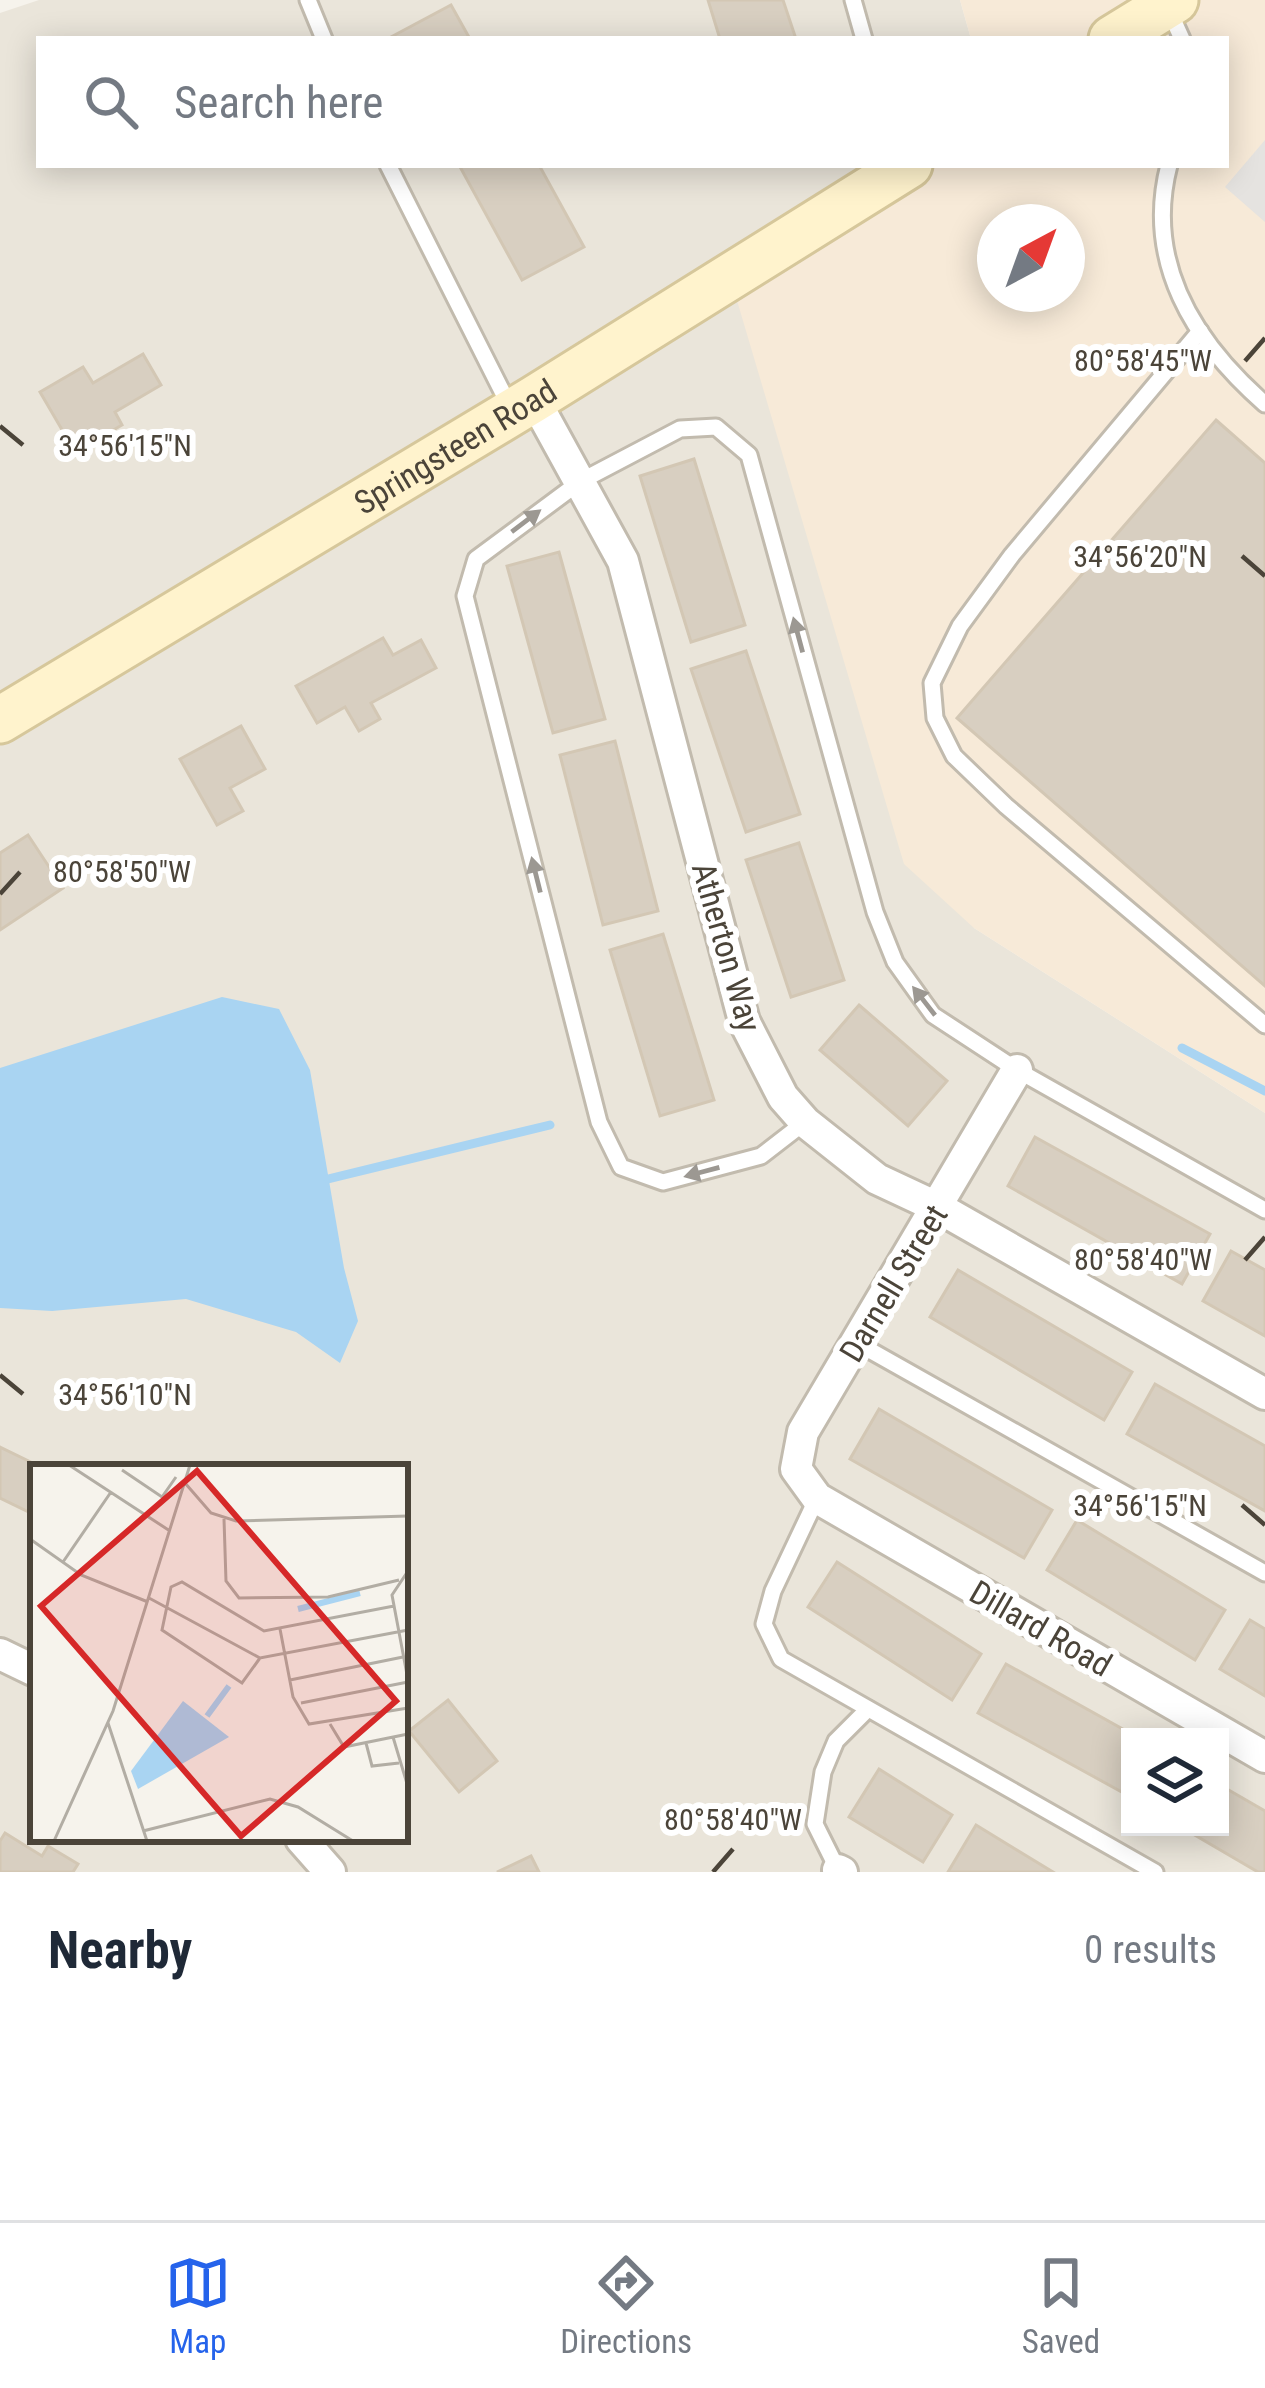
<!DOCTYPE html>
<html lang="en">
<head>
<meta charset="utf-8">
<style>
	:root { --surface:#fff; --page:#f2f2f3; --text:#1f2937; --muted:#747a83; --line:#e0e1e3; --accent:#2563eb }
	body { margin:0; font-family:"Roboto Condensed",sans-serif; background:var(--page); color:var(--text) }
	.controls { position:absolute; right:36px; bottom:36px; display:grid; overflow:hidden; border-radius:0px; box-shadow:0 6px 30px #0003 }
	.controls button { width:108px; height:108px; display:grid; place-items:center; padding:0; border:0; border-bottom:3px solid var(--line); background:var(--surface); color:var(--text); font:60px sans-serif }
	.compass { position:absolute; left:977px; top:204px; width:108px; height:108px; border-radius:50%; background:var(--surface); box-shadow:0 6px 30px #0003; rotate:41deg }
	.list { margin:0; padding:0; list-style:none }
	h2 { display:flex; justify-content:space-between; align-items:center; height:156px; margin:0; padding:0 48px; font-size:51px }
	h2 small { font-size:39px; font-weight:400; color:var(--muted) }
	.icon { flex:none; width:66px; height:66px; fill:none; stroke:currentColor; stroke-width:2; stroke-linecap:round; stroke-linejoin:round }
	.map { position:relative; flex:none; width:1265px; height:1872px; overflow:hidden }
	.search { position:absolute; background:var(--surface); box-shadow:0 6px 30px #0003; left:36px; right:36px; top:36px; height:132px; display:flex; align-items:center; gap:30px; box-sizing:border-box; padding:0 42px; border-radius:0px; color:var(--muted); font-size:45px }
	.sheet { height:348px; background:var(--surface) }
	nav { display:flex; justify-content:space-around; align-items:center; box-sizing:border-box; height:168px; border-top:3px solid var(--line); background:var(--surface); font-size:33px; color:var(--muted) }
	nav a { display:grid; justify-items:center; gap:6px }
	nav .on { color:var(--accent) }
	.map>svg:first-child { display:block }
</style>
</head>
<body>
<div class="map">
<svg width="1265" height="1872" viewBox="0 0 1265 1872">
	<rect width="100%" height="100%" fill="#f6f3ec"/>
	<path fill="#eae5da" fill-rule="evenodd" d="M39 0H960L971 39H39V165H909L974 928 1265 1113V1872H0V13ZM33 1467H405V1839H33ZM1130 1737H1220V1827H1130Z"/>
	<path fill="#f7ead8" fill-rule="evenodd" d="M960 0H1265V1113L974 928 904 864 730 277 909 165H1226V39H971ZM995 222H1067V294H995Z"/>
	<polygon fill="#e5e3e0" points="1265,140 1265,222 1225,187"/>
	<polygon fill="#a9d4f2" points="222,997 279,1009 310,1070 344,1268 358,1321 340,1363 296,1332 186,1299 52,1311 0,1308 0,1068"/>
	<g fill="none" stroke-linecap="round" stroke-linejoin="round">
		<g stroke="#a9d4f2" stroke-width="9">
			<polyline points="1182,1048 1265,1091"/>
			<polyline points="328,1179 550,1125"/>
		</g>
	</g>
	<g fill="#d8cfc1" stroke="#d3c7b4" stroke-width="3">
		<polygon points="708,0 783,0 796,39 720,39"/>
		<polygon points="451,5 470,39 390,39 389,38"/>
		<polygon points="459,165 539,165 584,247 522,280"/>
		<polygon points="143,354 161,385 115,412 122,425 75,452 40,392 83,367 93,383"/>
		<polygon points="1216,420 1265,463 1265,986 957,718"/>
		<polygon points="694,459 745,625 691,642 640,476"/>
		<polygon points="559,552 605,719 553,733 507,566"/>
		<polygon points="383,638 393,655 421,640 436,668 371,703 380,719 359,731 345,707 317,723 296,686"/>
		<polygon points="746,651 800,814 746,832 691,669"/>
		<polygon points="241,726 265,769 230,788 243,811 217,825 180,759"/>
		<polygon points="615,741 658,911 603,925 560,755"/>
		<polygon points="28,835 63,888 0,930 0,853"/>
		<polygon points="799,843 844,980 791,997 746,860"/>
		<polygon points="663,934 714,1100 660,1116 610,950"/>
		<polygon points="859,1005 947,1081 908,1126 820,1050"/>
		<polygon points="1035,1137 1210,1234 1182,1284 1008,1186"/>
		<polygon points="1231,1251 1265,1270 1265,1336 1203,1301"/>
		<polygon points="958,1270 1132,1372 1104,1420 930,1317"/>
		<polygon points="1155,1384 1265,1446 1265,1511 1127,1434"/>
		<polygon points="879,1409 1052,1510 1024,1558 850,1459"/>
		<polygon points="0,1447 41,1467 33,1467 33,1514 0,1498"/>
		<polygon points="1077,1520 1225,1610 1195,1660 1047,1570"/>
		<polygon points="837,1562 981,1654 952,1700 808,1607"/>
		<polygon points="1250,1620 1265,1629 1265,1696 1220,1669"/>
		<polygon points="1006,1664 1137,1737 1130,1737 1129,1796 978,1713"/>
		<polygon points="448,1700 497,1761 459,1792 409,1731"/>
		<polygon points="879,1769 952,1815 923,1862 849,1817"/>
		<polygon points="1220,1785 1265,1811 1265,1872 1258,1872 1181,1827 1220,1827"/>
		<polygon points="976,1825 1053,1872 948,1872"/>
		<polygon points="5,1833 42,1856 48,1846 78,1864 73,1872 0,1872 0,1841"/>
		<polygon points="531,1856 539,1872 497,1872"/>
	</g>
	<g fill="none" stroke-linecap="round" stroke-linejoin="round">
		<g stroke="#c2bbae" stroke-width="21">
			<g id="lane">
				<polyline points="308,0 324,39"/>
				<polyline points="853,0 864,39"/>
				<polyline points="1168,8 1182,39"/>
				<polyline points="388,165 511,409"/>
				<path d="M1169 165C1144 261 1193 341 1265 404"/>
				<polyline points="1200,331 1012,555 960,626 932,683 935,718 954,756 1006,806 1265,1025"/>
				<polyline points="805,1122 761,1156 663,1182 621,1167 599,1122 465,596 476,559 581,481 680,429 716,427 749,455 875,912 895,962 933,1015 1017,1070 1265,1210"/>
				<polyline points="857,1343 1265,1573"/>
				<polyline points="817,1498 773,1591 764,1624 781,1659 1155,1872"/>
				<polyline points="838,1870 815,1824 823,1772 836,1741 868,1709"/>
			</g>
		</g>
		<g stroke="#c2bbae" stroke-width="36">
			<g id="street">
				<polyline points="534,399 623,561 744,1021 783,1097 805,1122 877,1179 939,1208 1265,1394"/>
				<polyline points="1017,1070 803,1432 796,1469 817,1498 1265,1757"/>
				<polyline points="0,1654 33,1670"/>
				<polyline points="301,1839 330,1872"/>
				<polyline points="838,1870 842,1872"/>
			</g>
		</g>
		<g stroke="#d6c79b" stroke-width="51">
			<g id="secondary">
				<polyline points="1112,39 1175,0"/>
				<path id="s1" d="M0 720 534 399 909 165"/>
			</g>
		</g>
		<use href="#lane" stroke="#fff" stroke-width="15"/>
		<use href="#street" stroke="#fff" stroke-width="30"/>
		<use href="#secondary" stroke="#fff3cd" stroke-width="45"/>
	</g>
	<defs><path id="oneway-solid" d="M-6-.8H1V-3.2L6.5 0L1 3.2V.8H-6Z" transform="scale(3)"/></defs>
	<g fill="#9c9892">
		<use href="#oneway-solid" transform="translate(526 521) rotate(-37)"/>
		<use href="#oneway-solid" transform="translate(798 635) rotate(-105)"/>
		<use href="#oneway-solid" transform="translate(536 875) rotate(-104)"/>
		<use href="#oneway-solid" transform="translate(924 1001) rotate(-128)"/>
		<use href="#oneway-solid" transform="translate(702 1172) rotate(165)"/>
	</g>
	<path fill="none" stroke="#4b4439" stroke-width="4.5" d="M1245 361 1265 338M0 426 23 445M1242 556 1265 576M0 894 20 872M1245 1260 1265 1237M0 1375 23 1394M1242 1505 1265 1525M713 1872 733 1849"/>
	<g text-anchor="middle" stroke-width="12" stroke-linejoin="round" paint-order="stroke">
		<g font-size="33" fill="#4b4439" stroke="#fff">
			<text dy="12" stroke="none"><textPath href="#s1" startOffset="531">Springsteen Road</textPath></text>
			<text transform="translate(727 947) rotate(74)" y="12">Atherton Way</text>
			<text transform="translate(893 1283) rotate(-59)" y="12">Darnell Street</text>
			<text transform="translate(1041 1628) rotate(30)" y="12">Dillard Road</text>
		</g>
	</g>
	<g transform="translate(30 1464)">
		<rect width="378" height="378" fill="#f6f3ec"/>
		<path d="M153 237 199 273 108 325 101 307Z" fill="#a9d4f2"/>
		<path fill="none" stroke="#a9d4f2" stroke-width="6" d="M268 145 330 129M177 252 199 222"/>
		<path fill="none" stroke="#b2ada4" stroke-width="3" d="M39 1 140 67M92 6 132 33 146 13M155 19 181 49 206 57 378 52M194 55 196 117 209 134 298 133 369 116M0 75 51 111 118 138M33 98 81 28M378 107 362 131 378 216M119 134 230 194 378 166M250 165 263 233 279 260 378 244M230 194 212 219 132 166 141 123 152 118 234 167 364 142M260 216 373 193M271 239 378 218M78 259 117 377M300 260 314 283 378 270M363 273 378 323M336 279 342 302 369 299M113 367 240 335 268 343 323 377M24 377 83 247 160 1"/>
		<path fill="#d62828" fill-opacity="0.15" stroke="#d62828" stroke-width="6" d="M167 7 366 237 211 372 11 142Z"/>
		<rect width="378" height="378" fill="none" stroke="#4b4439" stroke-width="6"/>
	</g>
	<g font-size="30" text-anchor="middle" fill="#4b4439" stroke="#fff" stroke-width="12" stroke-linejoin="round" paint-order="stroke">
		<text x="1143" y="371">80°58'45"W</text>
		<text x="125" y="456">34°56'15"N</text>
		<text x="1140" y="567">34°56'20"N</text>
		<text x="122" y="882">80°58'50"W</text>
		<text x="1143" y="1270">80°58'40"W</text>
		<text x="125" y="1405">34°56'10"N</text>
		<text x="1140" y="1516">34°56'15"N</text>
		<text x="733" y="1830">80°58'40"W</text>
	</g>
</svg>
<div class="controls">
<button><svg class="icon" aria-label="layers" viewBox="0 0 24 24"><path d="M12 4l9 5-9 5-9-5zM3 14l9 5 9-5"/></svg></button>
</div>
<svg class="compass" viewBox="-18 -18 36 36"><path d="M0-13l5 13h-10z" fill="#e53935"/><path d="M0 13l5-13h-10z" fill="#747a83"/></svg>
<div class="search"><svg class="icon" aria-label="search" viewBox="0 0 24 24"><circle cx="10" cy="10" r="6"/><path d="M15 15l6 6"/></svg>Search here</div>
</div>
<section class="sheet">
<h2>Nearby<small>0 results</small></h2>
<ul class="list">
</ul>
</section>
<nav>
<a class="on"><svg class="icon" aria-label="map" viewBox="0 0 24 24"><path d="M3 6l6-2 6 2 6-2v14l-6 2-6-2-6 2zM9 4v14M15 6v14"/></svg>Map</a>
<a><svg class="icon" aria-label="directions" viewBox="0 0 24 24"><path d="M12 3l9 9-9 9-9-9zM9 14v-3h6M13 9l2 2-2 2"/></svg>Directions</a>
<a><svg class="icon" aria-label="saved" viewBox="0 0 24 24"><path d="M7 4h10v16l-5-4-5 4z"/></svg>Saved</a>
</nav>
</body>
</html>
